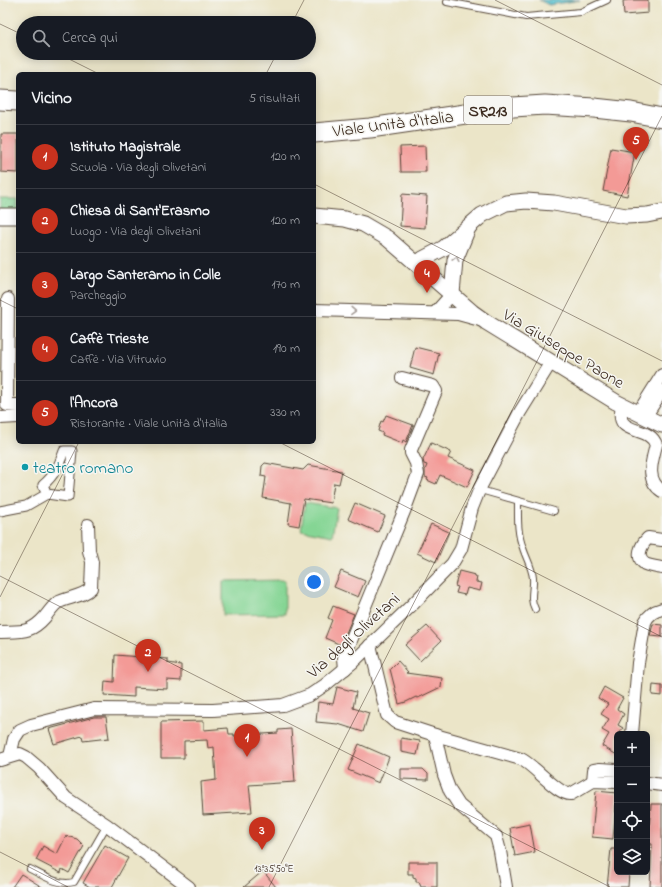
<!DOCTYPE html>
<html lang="it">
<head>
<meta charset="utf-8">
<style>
	:root { --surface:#171b24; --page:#242831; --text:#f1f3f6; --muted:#9ea1a6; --line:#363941; --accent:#c8321e }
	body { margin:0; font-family:"Indie Flower",sans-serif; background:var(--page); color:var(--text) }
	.controls { position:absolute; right:12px; bottom:12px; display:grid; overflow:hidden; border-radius:6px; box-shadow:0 2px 10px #0003 }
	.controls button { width:36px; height:36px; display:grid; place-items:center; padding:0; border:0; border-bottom:1px solid var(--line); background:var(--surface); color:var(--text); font:20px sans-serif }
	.you { position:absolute; left:314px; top:582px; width:14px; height:14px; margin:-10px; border:3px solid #fff; border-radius:50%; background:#1a73e8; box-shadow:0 0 0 6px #1a73e833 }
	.badge { display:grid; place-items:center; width:26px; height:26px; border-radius:50%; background:var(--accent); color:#fff; font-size:13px; font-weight:700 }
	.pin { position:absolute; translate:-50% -33px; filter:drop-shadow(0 1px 2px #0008) }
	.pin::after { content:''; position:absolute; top:21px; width:14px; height:12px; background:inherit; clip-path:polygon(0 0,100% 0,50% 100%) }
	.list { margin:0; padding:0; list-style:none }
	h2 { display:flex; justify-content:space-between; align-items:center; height:52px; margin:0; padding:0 16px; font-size:17px }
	h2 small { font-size:13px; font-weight:400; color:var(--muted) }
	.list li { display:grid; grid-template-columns:26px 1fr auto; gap:12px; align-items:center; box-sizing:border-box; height:64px; padding:0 16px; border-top:1px solid var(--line) }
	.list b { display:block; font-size:15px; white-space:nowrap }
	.list p { margin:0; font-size:13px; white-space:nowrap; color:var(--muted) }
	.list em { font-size:13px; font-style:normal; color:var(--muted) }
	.icon { flex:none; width:22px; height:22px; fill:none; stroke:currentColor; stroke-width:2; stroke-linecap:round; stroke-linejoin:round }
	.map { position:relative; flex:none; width:662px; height:887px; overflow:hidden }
	.search { position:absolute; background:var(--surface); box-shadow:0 2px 10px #0003; left:16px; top:16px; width:300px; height:44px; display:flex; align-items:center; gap:10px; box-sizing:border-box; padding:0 14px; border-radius:22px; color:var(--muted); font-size:15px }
	.panel { position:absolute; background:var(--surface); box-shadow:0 2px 10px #0003; left:16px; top:72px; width:300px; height:372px; border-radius:6px }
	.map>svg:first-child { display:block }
</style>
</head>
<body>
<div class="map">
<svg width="662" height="887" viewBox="0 0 662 887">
	<defs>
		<pattern id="garden-furrows" width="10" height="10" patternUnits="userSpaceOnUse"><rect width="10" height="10" fill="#85d594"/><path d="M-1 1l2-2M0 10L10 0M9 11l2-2" fill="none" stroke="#74b77f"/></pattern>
		<pattern id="water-waves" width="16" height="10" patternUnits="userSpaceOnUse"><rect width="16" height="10" fill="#5ec9d7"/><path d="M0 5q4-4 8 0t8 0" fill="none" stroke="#4fa3ae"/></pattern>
	</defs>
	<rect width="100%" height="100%" fill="#f6f6f2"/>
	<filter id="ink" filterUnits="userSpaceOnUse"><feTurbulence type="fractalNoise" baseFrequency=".025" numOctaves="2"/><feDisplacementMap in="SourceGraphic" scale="8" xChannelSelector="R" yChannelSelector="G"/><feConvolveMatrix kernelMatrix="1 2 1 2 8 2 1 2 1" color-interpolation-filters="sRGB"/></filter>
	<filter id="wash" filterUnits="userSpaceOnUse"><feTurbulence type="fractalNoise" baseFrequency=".012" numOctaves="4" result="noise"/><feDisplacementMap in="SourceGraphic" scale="16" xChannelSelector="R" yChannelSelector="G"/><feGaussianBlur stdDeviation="0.9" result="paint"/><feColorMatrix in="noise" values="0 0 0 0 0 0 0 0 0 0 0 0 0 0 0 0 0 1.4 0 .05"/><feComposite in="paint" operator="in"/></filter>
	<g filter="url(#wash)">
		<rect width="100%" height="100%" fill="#ebe5c8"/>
		<g fill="#85d594" stroke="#608059">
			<polygon points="305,503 337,508 332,536 301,530"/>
			<polygon points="285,580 285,614 223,615 223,581"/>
		</g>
		<rect fill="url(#garden-furrows)" stroke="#608059" x="0" y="199" width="18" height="13"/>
		<polygon fill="url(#water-waves)" stroke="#4c7a7a" points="539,0 580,0 549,5"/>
		<g id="blocks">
			<g fill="#f39a96">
				<polygon points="629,0 648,0 648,13 624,15 623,1"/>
				<polygon points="1,134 18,134 18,173 1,172"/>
				<polygon points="425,146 426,172 401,172 400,147"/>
				<polygon points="611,148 635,152 627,196 603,191"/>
				<polygon points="402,194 427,196 425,228 400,226"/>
				<polygon points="415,347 439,353 434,375 410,368"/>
				<polygon points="386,415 413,425 406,442 403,440 402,443 382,435 383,433 378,431 381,421 383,422"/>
				<polygon points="431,443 451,452 448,458 475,470 467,487 440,475 436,484 427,480 428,478 425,477 425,470 427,465 424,464 423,460"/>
				<polygon points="265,463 303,470 308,465 342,471 339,484 334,483 331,503 304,499 299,526 288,524 291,503 263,498 266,477 261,476 262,466"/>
				<polygon points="355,503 385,516 378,532 348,519"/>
				<polygon points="431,524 449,532 436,562 417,553"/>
				<polygon points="341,571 365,581 358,597 334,587"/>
				<polygon points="459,571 475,575 475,576 477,577 476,582 482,583 480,591 467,588 465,595 456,593 458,587 455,586"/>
				<polygon points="333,606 354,614 341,645 325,638 332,620 328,618"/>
				<polygon points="653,624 662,625 662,637 650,636"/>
				<polygon points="427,626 441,641 420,661 405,645"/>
				<polygon points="115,655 168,659 168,663 181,665 181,681 167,680 167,689 134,687 134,697 104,695 105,681 114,682"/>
				<polygon points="398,661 408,672 406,673 442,678 441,687 418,698 416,697 406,702 399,704 390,669"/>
				<polygon points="653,685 662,686 662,696 652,695"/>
				<polygon points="337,687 356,692 353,708 369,713 363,732 338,724 316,722 318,702 333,704"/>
				<polygon points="604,687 623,698 617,709 624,714 618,725 623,728 619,734 617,734 617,755 602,746 609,734 602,730 609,719 601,714 608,704 598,698"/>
				<polygon points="94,717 106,717 109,738 83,741 82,736 54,744 49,729"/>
				<polygon points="204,721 204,730 228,728 229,734 234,734 234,736 278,733 278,730 291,729 295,782 249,785 252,812 203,815 201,782 216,780 214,747 208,748 207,740 184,741 184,758 161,758 161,722"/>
				<polygon points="401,738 420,741 417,755 401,752"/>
				<polygon points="359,744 389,757 379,783 348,770"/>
				<polygon points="401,769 423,769 428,774 428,780 401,779"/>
				<polygon points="596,791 617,793 613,839 592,837"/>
				<polygon points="651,804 662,804 662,887 650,887 652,844 647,843 647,829 649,829"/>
				<polygon points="530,824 535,852 515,856 510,828"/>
				<polygon points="66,836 77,839 84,846 69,873 62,869 61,873 36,860 43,846 57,854"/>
				<polygon points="105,845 128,858 112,887 90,887 83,883"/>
				<polygon points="611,849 617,849 617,872 629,872 628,887 607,887"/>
				<polygon points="408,862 437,862 437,887 421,887 419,882 416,882 416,878 413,877 413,874 408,874"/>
				<polygon points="263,871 276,887 244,887"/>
				<polygon points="21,874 42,887 12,887"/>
			</g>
		</g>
	</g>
	<g filter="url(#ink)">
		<use href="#blocks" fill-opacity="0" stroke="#554638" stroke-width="1"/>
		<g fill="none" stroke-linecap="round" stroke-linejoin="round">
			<g stroke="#554638" stroke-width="8">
				<g id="service">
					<polyline points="447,2 526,17 581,12 607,0"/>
					<polyline points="480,488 484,491 554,511"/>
					<path d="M518 501C518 517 517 533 523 548 526 558 532 567 533 578 534 589 529 598 535 609"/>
					<path d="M30 869C44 876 59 886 74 882L107 825"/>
				</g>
			</g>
			<g stroke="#554638" stroke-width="11">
				<g id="pedestrian">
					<path d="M64 451H72L68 497 47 494 43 485C55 475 59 465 64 451Z"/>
					<polyline points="0,511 26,506 47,494"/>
				</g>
			</g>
			<g stroke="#554638" stroke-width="14">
				<g id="minor">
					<polyline points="8,299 7,405 18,405"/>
					<polyline points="314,310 458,314 480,320"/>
					<polyline points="435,313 452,294"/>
					<path d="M623 405C611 437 650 424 656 445 652 461 645 480 662 491"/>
					<polyline points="638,413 662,375"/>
					<polyline points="645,417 662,391"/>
					<polyline points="0,418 18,417"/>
					<path d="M662 540 648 538C641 545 635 557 645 564 650 566 657 567 662 568"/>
					<path d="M0 632C21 631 30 634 45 617 48 613 53 606 57 603 68 597 83 597 91 588L92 562 89 551 88 525"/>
					<path d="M370 645 387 715 395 722 435 735 521 759C534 765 559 796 571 794L593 781 617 782"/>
					<polyline points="345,669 344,658 350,643 405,509 418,474 416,463 411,453 411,450 436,391 433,386 402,378"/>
					<path d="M632 734 638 663 645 622C649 614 654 611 662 609"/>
					<polyline points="435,735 444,775 450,791 459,805 496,836 500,851 506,887"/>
					<polyline points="10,756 14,739 20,730 31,725 94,709 213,710 283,705 310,695 325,685 353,662 413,604 452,564 461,549 472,508 480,488 520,412 551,362"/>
					<polyline points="0,760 20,754 26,757 39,768 66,798 107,825 189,887"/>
					<polyline points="593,781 594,770 600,769 617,770"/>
					<polyline points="647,783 662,785"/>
				</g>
			</g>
			<g stroke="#554638" stroke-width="17">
				<g id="tertiary">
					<polyline points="0,216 18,216"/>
					<polyline points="314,216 345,219 363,224 387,238 472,312 486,322 616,402 662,425"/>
					<polyline points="417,264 423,259 444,248 482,215 506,203 526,201 554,203 626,216 647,215 662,212"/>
					<polyline points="452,294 455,260 468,228"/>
				</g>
			</g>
			<g stroke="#554638" stroke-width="21">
				<g id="primary">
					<polyline points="0,100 18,101"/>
					<polyline points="314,133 370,128 513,107 545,105 594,108 631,112 662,118"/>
				</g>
			</g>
			<use href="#service" stroke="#fff" stroke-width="6"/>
			<use href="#pedestrian" stroke="#fff" stroke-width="9"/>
			<use href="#minor" stroke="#fff" stroke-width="12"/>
			<use href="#tertiary" stroke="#fff" stroke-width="15"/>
			<use href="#primary" stroke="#fff" stroke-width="19"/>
		</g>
		<defs><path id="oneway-chevron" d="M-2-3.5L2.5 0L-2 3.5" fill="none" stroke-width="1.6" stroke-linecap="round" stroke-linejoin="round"/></defs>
		<g stroke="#a79f9a">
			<use href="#oneway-chevron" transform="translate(456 259) rotate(-76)"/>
			<use href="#oneway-chevron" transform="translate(353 311) rotate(2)"/>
		</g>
	</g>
	<path fill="none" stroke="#3b2a1e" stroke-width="1" stroke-opacity="0.45" d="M495 0 662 85M292 23 304 0M0 24 23 35M57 53 99 74M266 74 277 53M314 184 662 361M0 300 18 309M279 442 662 637M0 576 610 887M0 597 79 442M0 852 68 887M269 887 662 116"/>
	<circle fill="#0f9aa8" stroke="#f6f6f2" stroke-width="1.5" cx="25" cy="467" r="4"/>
	<g text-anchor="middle" stroke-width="3" stroke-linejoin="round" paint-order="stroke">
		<rect fill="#f6f6f2" stroke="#73675e" stroke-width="1" x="464" y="96" width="48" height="28" rx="3"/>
		<g font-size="16" font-weight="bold" fill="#3b2a1e">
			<text x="488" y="116">SR213</text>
		</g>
		<g font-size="17" fill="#3b2a1e" stroke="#f6f6f2">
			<text transform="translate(393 123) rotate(-7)" y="6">Viale Unità d'Italia</text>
			<text transform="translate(564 348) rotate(31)" y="6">Via Giuseppe Paone</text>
			<text transform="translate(353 635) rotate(-42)" y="6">Via degli Olivetani</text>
		</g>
		<g font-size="17" fill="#0d838f" stroke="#f6f6f2" text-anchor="start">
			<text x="33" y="473">teatro romano</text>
		</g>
	</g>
	<g font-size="10" text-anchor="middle" fill="#3b2a1e" stroke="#f6f6f2" stroke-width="3" stroke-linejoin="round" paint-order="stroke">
		<text x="274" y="872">13°35'50"E</text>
	</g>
</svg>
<div class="controls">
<button>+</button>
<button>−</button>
<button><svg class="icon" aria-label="locate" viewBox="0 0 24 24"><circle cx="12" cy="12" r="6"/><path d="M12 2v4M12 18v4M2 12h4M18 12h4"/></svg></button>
<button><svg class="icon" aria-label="layers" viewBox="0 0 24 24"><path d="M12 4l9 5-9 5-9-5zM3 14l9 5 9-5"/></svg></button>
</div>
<div class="you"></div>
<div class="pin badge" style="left:247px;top:757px">1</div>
<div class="pin badge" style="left:148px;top:672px">2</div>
<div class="pin badge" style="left:262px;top:850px">3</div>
<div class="pin badge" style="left:427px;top:293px">4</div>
<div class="pin badge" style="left:636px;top:160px">5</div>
<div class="search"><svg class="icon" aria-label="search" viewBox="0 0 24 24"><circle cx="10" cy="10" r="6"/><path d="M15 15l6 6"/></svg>Cerca qui</div>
<section class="panel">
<h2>Vicino<small>5 risultati</small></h2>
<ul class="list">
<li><span class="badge">1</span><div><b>Istituto Magistrale</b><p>Scuola · Via degli Olivetani</p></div><em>120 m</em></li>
<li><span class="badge">2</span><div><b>Chiesa di Sant'Erasmo</b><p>Luogo · Via degli Olivetani</p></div><em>120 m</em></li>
<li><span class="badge">3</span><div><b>Largo Santeramo in Colle</b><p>Parcheggio</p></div><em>170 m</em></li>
<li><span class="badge">4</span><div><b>Caffè Trieste</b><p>Caffè · Via Vitruvio</p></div><em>190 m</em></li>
<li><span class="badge">5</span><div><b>l'Ancora</b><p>Ristorante · Viale Unità d'Italia</p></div><em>330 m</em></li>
</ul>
</section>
</div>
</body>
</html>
